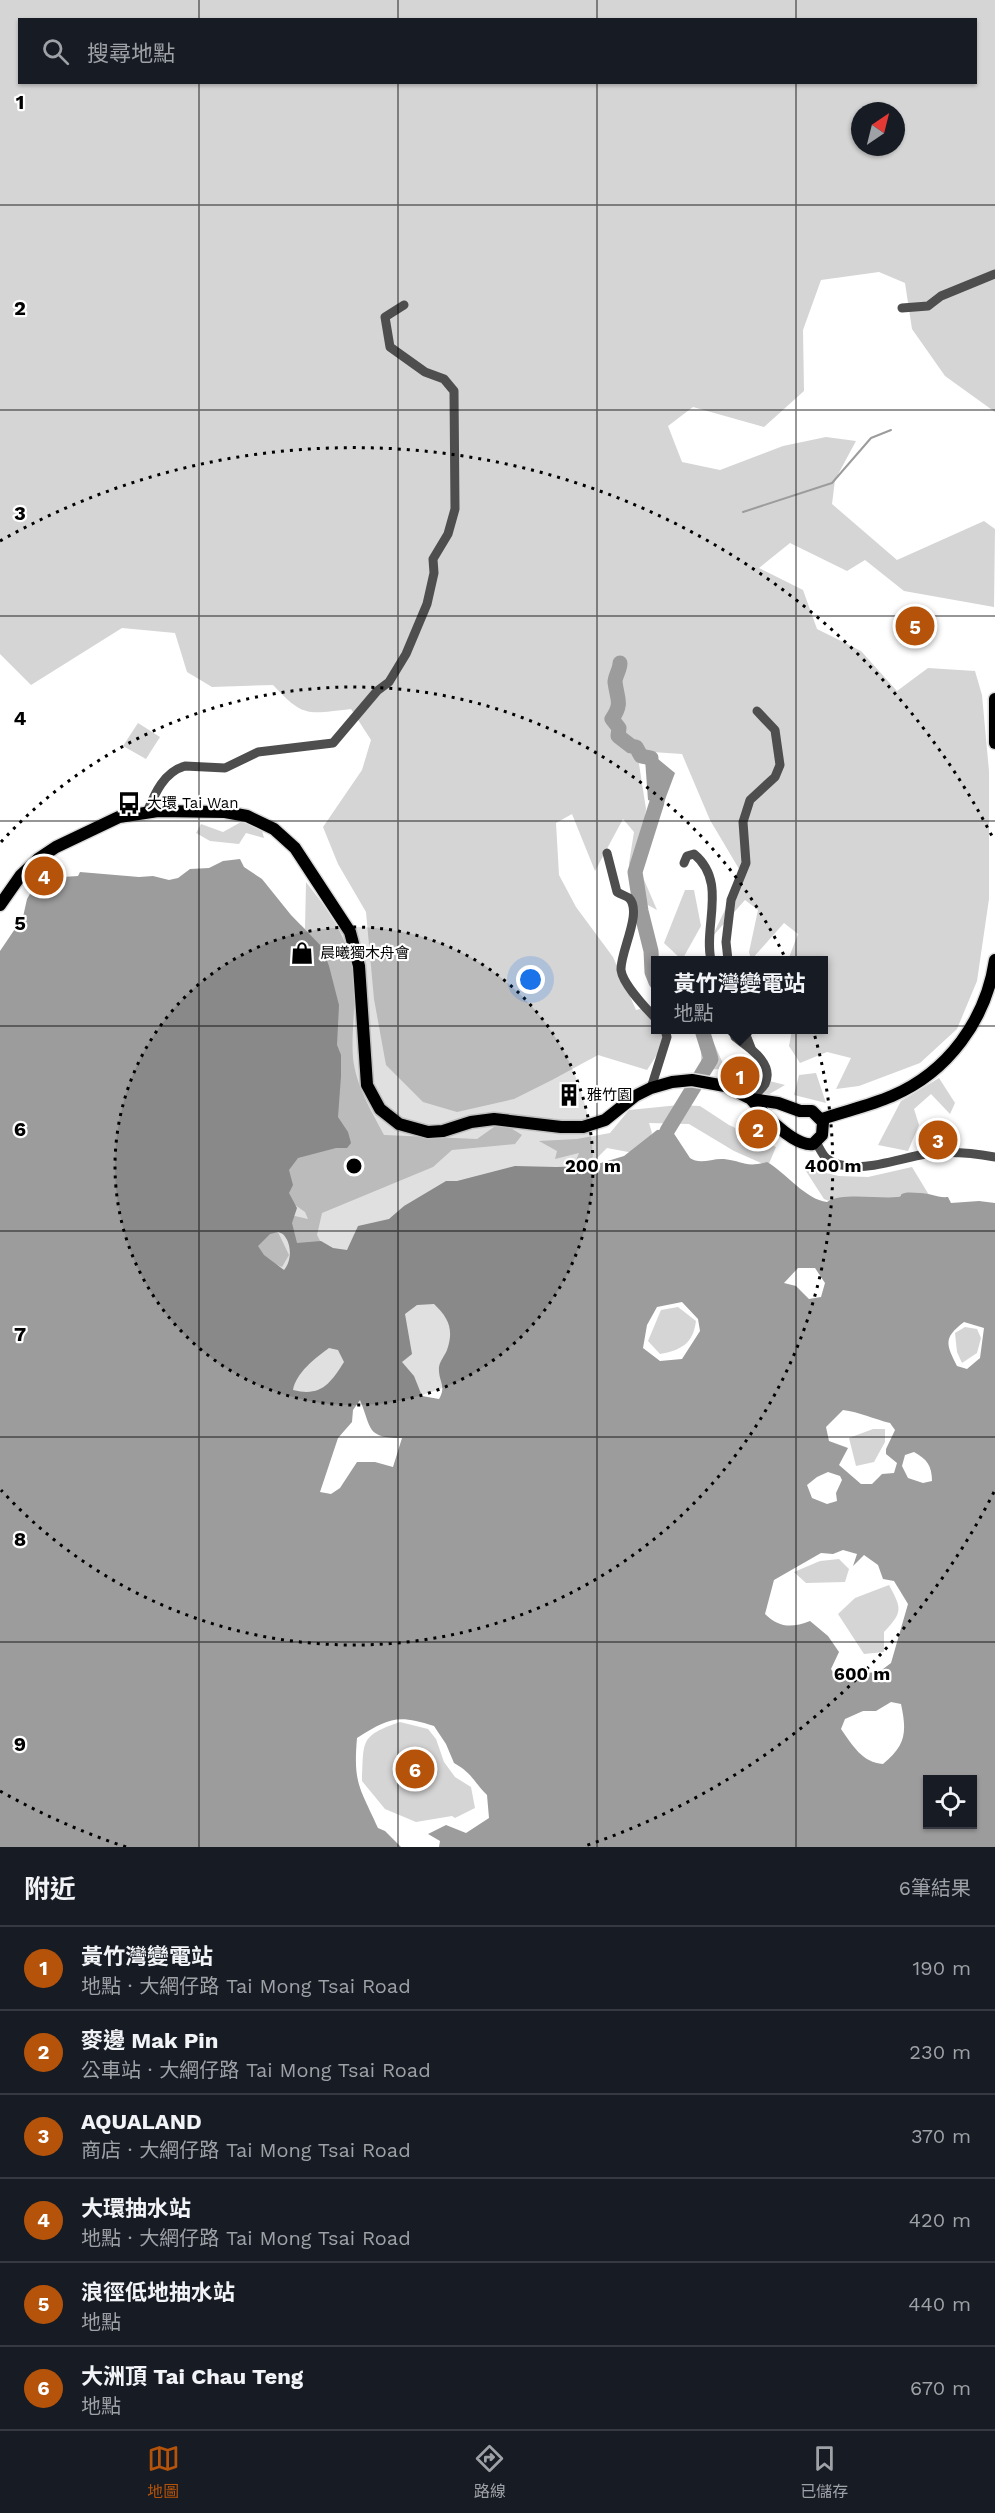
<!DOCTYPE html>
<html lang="zh-TW">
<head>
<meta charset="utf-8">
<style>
	:root { --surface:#171b24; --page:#242831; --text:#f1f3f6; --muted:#9ea1a6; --line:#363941; --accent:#b45309 }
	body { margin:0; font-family:"Work Sans","Noto Sans TC",sans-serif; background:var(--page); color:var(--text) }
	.controls { position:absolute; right:18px; bottom:18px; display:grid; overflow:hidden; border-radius:0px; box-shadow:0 2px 4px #0004 }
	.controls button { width:54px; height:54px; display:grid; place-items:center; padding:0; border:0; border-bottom:2px solid var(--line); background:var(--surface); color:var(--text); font:30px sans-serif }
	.compass { position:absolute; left:851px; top:102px; width:54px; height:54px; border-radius:50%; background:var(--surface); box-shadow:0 2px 4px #0004; rotate:35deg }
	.you { position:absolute; left:531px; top:980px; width:21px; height:21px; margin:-15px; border:4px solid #fff; border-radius:50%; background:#1a73e8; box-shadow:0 0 0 9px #1a73e833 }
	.badge { display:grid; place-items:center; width:39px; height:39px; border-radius:50%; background:var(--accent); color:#fff; font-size:20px; font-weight:700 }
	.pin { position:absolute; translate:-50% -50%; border:3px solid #fff; box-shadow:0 2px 6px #0006 }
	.popup { position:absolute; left:651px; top:956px; width:177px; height:78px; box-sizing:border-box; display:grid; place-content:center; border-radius:0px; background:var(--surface); filter:drop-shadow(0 2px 4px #0005); font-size:20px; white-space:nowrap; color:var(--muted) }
	.popup b { font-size:22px; color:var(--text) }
	.popup::after { content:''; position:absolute; left:50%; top:100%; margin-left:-12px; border:12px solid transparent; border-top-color:var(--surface) }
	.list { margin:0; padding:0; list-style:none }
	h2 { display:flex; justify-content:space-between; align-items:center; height:78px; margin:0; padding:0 24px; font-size:26px }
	h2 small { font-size:20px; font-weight:400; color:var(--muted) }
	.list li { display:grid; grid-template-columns:39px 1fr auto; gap:18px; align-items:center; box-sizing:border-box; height:84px; padding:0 24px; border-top:2px solid var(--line) }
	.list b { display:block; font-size:22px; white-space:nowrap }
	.list p { margin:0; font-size:20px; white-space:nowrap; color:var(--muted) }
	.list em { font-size:20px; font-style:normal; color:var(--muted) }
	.icon { flex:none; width:33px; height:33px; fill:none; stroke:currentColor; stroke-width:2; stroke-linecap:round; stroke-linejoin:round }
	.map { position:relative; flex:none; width:995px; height:1847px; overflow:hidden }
	.search { position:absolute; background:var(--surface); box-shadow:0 2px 4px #0004; left:18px; right:18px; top:18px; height:66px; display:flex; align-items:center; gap:15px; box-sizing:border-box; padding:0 21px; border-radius:0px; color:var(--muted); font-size:22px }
	.sheet { height:582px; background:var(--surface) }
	nav { display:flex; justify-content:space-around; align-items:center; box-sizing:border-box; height:84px; border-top:2px solid var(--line); background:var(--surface); font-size:16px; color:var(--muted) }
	nav a { display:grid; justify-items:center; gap:3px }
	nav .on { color:var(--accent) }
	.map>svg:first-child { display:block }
</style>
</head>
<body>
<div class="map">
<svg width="995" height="1847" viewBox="0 0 995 1847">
	<rect width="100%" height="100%" fill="#fff"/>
	<g fill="#d5d5d5" fill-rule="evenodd">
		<path d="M0 0H995V412L945 376 912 329 905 283 879 272 821 280 803 330 804 391 764 427 693 407 668 426 682 462 720 470 783 446 826 437 856 441 835 480 832 504 897 560 984 521 995 529 994 607 904 591 865 560 847 571 790 543 759 568 803 590 817 629 861 651 897 691 928 668 975 671 982 695 989 771V899L977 981 957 1029 920 1063 859 1086 836 1089 851 1058 827 1052 800 1063 789 1046 792 1030H824V960H788L798 934 784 923 751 960 749 952 758 910 745 900 712 937 742 874 710 820 682 754 637 751 646 809 639 868 657 910 633 897 629 863 634 832 623 819 595 871 572 814 556 823 559 875 576 907 613 957 636 1010 656 1005V1030H664L662 1047 647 1070 598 1055 552 1080 514 1099 457 1112 423 1102 386 1065 374 999 366 912 338 864 323 827 362 770 371 740 351 709C307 714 304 718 273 685L212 687 187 672 175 633 122 628 31 685 0 654ZM20 20H976V82H20ZM860 111H896V147H860Z"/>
		<polygon points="138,723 160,737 146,759 123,746"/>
		<polygon points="241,822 261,827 264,838 246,833 239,844 210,841 196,833 201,824 223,832"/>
		<path d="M306 882C329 911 351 941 354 979 356 1006 351 1032 353 1058 356 1086 371 1110 384 1135L477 1139 501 1122 522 1135 515 1144 452 1150 433 1167 322 1213 317 1235 328 1256 299 1254 277 1227V1212L308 1219 305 1212 288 1200 281 1167 301 925 305 929Z"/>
		<polygon points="685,890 694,890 701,926 682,960 664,943"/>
		<polygon points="701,1030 708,1030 725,1068 701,1071"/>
		<polygon points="816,1073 826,1103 794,1095 799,1075"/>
		<polygon points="750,1076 785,1085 766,1096 730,1080"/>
		<polygon points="939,1078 955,1103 950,1114 931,1094 914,1109 919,1125 908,1151 878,1145 901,1101"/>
		<polygon points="679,1105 700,1106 729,1125 776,1147 768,1166 734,1151 689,1124 649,1123 652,1133 639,1154 607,1148 591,1164 574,1165 579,1153 555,1159 557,1151 539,1141 577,1139 610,1133 629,1110"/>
		<polygon points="912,1167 929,1195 872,1218 824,1199 804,1168 839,1176 868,1177"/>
		<polygon points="277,1230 289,1255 282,1267 255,1255 258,1239"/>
		<path d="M678 1307 696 1321C693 1344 681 1350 660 1354L648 1341 661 1310Z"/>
		<polygon points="965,1327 977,1329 981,1338 977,1353 962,1363 957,1352 955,1333"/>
		<polygon points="873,1429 885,1429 885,1442 874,1462 856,1466 849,1438"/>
		<polygon points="839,1559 849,1569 845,1582 806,1583 794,1572 820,1561"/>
		<path d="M889 1585C902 1609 903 1612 884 1632V1652L864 1654 838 1614 855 1598Z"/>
		<path d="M400 1722 428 1729 436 1739 444 1762 455 1777 471 1787 475 1808 455 1818 452 1816 416 1822 385 1809 362 1781C364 1741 359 1736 400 1722Z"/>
	</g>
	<g fill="#9c9c9c" fill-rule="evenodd">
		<polygon points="652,754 675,773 663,805 648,800 645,759"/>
		<path d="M240 859 244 867 262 879 291 915 322 947 329 966 339 1005 337 1045 341 1055V1076L338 1117 348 1132 351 1143 347 1148H336L298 1158 289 1170 293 1185 289 1193 297 1208 292 1223 297 1243 321 1241 333 1248 347 1250 358 1226 389 1219 404 1206 446 1181H457L515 1166 556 1167 591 1166 624 1156 657 1130 671 1129 690 1158C700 1165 712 1158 724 1159 743 1161 745 1168 767 1162 785 1172 806 1200 827 1202 841 1192 879 1199 897 1197 905 1196 897 1195 905 1193 909 1192 915 1193 920 1193 930 1193 937 1198 948 1197L951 1203 979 1201 995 1203V1847H439L440 1841 428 1834 446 1825 466 1833 489 1818 487 1795C473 1781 472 1773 454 1763L446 1744 434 1726C397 1714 389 1718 357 1738 353 1784 360 1788 378 1828L385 1831 401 1847H0V951L23 917 27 899 37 882 63 873 62 877 78 876 80 872 139 877 153 876 169 880 178 878 190 869 209 868 223 861ZM278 1232 283 1234C292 1243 292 1261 284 1270L264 1255 258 1246 270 1234ZM798 1268H815L825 1283 821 1297 809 1299 796 1286 784 1283ZM682 1302 698 1319 700 1331 682 1359 660 1361 643 1348 647 1325 657 1307ZM434 1304C449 1318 454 1330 447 1350 445 1355 440 1361 439 1367 438 1381 447 1386 439 1399L422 1396 414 1376 402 1362 412 1354 405 1314 417 1305ZM964 1322 984 1328 980 1358 967 1369 957 1366C946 1344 943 1338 964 1322ZM329 1348 338 1350 344 1362C330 1384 321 1397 293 1390 296 1373 315 1358 329 1348ZM360 1400C372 1429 366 1438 402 1438L393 1467 375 1462H357L340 1488 331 1494 320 1492 338 1438 352 1422 353 1410ZM843 1410C859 1412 874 1419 890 1423L895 1430 886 1449V1454L897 1463 894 1473 882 1474 872 1484H861L839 1465 848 1448 829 1441 826 1427ZM914 1452C927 1459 932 1466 932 1481L923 1483 908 1478 902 1466 905 1455ZM828 1472 840 1476 842 1480 836 1493 837 1501 827 1504 812 1498 807 1485 817 1477ZM843 1550 857 1554 853 1566 864 1555 878 1565 883 1579 894 1581 908 1604 891 1663 879 1672 865 1673 838 1680 831 1669 839 1652 828 1636 810 1621C792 1628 779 1628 765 1614L774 1580 821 1553 833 1554ZM891 1702 901 1704C907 1732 906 1745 883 1764 863 1763 852 1745 841 1729L845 1719 863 1711H876ZM928 1780H972V1824H928Z"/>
	</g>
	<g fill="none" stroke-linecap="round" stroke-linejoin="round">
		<polyline stroke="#9c9c9c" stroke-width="2" points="743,512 832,483 871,438 891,430"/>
		<g stroke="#9c9c9c" stroke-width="15">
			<path d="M620 663C620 670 615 676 615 682 617 699 623 703 612 719L619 728 618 736 631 746 636 747 641 756 651 758"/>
			<polyline points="656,982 652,972 651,951 641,911 635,872 657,802"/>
			<polyline points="667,1131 711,1059 702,1030"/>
		</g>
		<g stroke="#dbdbdb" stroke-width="15">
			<g id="major">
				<polyline points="995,699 995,743"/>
				<path d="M0 905 21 875 38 859 56 847 119 817 158 811 225 812 247 816 274 829 295 848 350 932 359 966 367 1085 380 1109 399 1124 428 1132 443 1131 471 1122 494 1119 561 1127H583L605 1120 635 1096 651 1088 672 1082 692 1080 725 1086 751 1099 778 1103 800 1111H812L823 1122 822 1135 813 1144C794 1147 763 1113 751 1099"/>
				<path d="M822 1119C845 1111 869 1106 892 1096 948 1072 986 1020 995 960"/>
			</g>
		</g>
		<g stroke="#4e4e4e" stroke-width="9">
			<polyline points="902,308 928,306 941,296 995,274"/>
			<path d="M147 812C155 793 164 772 185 766L225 768 258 752 333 743 377 691 389 682 406 654 427 604 434 573 433 559 448 534 455 509 454 391 444 379 425 372 390 347 385 317 404 305"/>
			<path d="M607 853 617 892C620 894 626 896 629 898 643 912 620 952 621 970 623 985 646 1008 656 1019"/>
			<path d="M684 863 687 856 694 854C728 882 703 926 711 960"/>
			<polyline points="728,960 726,942 731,900 746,863 743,822 750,800 775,777 780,765 775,730 757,711"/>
			<path d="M733 1030 735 1037C748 1047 775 1063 765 1084 762 1089 755 1094 751 1099"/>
			<polyline points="744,1030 751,1048"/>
			<polyline points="651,1088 667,1037 665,1030"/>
			<path d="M816 1142C819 1147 822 1154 826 1158 852 1178 898 1158 926 1154 949 1151 972 1153 995 1157"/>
		</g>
		<use href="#major" stroke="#000" stroke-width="12"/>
	</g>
	<path fill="none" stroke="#000" stroke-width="1.5" stroke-opacity="0.55" d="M199 0V20M398 0V20M597 0V20M796 0V20M199 82V1847M398 82V1847M597 82V1847M796 82V1847M0 205H995M0 410H995M0 616H995M0 821H995M0 1026H995M0 1231H995M0 1437H995M0 1642H995"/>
	<circle cx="354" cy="1166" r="239" fill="#000" fill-opacity=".12"/>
	<g fill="none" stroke="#000" stroke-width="3" stroke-dasharray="3 6">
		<circle cx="354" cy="1166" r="239"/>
		<path d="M1 842A479 479 0 1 1 1 1490"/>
		<path d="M994 1492A718 718 0 0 1 582 1847M126 1847A718 718 0 0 1 0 1791M0 541A718 718 0 0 1 994 840"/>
	</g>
	<defs>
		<g id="bus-bare" transform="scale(1.8)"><path d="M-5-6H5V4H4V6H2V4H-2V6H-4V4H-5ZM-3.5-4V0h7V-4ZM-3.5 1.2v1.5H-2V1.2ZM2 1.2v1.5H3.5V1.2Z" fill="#000" stroke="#fff" stroke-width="2.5" paint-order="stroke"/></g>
		<g id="shop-bare" transform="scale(1.8)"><path d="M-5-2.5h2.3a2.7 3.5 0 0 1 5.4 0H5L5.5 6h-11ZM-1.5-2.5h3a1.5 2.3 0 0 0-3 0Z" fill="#000" stroke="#fff" stroke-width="2.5" paint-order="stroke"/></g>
		<g id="building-bare" transform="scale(1.8)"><path d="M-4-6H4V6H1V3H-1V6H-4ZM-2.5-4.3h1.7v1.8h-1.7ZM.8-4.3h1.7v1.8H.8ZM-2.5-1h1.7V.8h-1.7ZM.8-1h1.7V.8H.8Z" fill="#000" stroke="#fff" stroke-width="2.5" paint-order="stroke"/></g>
	</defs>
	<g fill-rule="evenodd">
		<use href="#bus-bare" x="129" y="803"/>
		<use href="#shop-bare" x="302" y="953"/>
		<use href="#building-bare" x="569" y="1095"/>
	</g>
	<g text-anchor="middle" stroke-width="4.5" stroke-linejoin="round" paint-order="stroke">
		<g font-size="15" fill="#000" stroke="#fff" text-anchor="start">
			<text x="147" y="808">大環 Tai Wan</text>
			<text x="320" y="958">晨曦獨木舟會</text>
			<text x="587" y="1100">雅竹園</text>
		</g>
	</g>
	<g font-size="20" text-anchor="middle" font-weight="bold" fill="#000" stroke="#fff" stroke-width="4.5" stroke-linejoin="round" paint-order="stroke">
		<text x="20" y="109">1</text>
		<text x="20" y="315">2</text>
		<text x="20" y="520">3</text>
		<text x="20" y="725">4</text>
		<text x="20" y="930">5</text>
		<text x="20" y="1136">6</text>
		<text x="20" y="1341">7</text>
		<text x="20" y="1546">8</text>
		<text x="20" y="1751">9</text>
	</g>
	<circle cx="354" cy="1166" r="9" fill="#000" stroke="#fff" stroke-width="3"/>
	<g font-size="18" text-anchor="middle" font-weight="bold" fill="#000" stroke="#fff" stroke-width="4.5" stroke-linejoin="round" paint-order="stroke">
		<text x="593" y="1172">200 m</text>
		<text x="833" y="1172">400 m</text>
		<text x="862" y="1680">600 m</text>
	</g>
</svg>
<div class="controls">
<button><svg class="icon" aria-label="locate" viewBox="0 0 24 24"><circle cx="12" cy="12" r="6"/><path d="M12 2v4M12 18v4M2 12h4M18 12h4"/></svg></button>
</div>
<svg class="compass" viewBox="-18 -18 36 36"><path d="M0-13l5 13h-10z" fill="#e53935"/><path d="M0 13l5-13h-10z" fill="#9ea1a6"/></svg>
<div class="you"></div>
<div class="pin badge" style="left:740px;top:1076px">1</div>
<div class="popup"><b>黃竹灣變電站</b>地點</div>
<div class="pin badge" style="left:758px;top:1129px">2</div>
<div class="pin badge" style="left:938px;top:1140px">3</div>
<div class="pin badge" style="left:44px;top:876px">4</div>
<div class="pin badge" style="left:915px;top:626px">5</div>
<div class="pin badge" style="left:415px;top:1769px">6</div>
<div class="search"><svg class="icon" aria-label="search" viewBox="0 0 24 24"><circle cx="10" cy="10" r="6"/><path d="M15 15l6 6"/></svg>搜尋地點</div>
</div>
<section class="sheet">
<h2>附近<small>6筆結果</small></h2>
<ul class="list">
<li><span class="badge">1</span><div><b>黃竹灣變電站</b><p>地點 · 大網仔路 Tai Mong Tsai Road</p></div><em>190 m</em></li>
<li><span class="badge">2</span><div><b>麥邊 Mak Pin</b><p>公車站 · 大網仔路 Tai Mong Tsai Road</p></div><em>230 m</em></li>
<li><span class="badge">3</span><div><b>AQUALAND</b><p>商店 · 大網仔路 Tai Mong Tsai Road</p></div><em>370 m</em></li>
<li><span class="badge">4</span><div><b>大環抽水站</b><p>地點 · 大網仔路 Tai Mong Tsai Road</p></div><em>420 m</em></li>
<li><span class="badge">5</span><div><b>浪徑低地抽水站</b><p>地點</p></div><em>440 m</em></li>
<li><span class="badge">6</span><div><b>大洲頂 Tai Chau Teng</b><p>地點</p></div><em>670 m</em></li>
</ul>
</section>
<nav>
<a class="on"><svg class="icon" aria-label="map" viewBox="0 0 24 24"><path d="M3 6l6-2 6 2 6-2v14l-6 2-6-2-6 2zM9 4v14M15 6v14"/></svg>地圖</a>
<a><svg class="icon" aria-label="directions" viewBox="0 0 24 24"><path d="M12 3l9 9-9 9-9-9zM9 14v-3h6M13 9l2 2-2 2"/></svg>路線</a>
<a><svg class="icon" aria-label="saved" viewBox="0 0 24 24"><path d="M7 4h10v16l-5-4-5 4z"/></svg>已儲存</a>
</nav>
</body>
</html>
